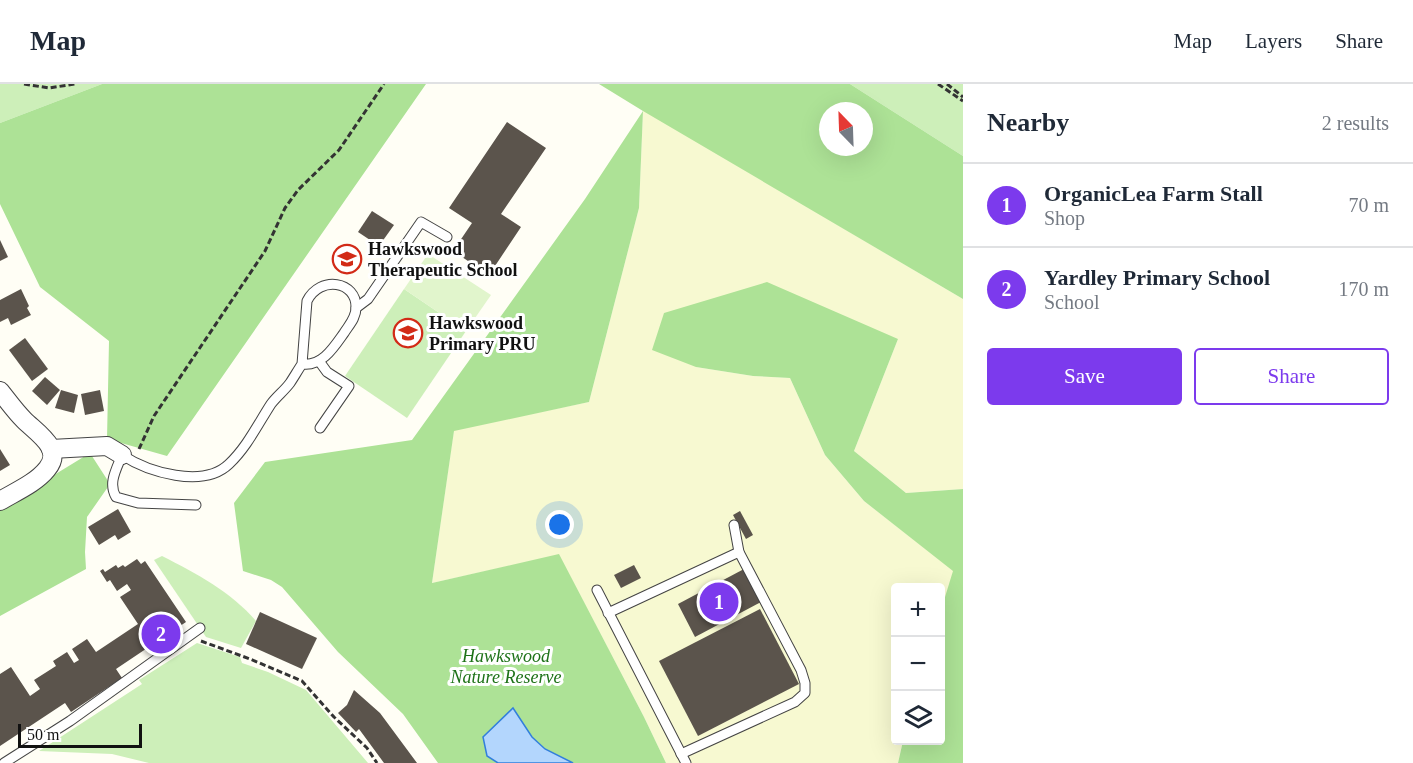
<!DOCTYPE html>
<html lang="en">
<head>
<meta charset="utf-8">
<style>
	:root { --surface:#fff; --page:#f6f6f7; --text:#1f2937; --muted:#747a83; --line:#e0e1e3; --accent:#7c3aed }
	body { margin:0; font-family:Georgia,serif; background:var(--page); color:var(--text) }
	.controls { position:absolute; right:18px; bottom:18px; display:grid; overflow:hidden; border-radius:6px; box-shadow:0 6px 24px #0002 }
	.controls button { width:54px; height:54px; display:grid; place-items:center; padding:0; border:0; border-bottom:2px solid var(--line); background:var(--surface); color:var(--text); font:30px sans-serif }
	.compass { position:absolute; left:819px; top:18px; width:54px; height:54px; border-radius:50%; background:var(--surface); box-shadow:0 6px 24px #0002; rotate:337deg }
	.scale { position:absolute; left:18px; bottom:15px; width:124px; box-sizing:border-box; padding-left:6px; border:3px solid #111; border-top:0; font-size:16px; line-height:21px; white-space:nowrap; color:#111; -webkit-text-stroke:4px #fff; paint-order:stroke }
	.you { position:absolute; left:560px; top:441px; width:21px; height:21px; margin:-15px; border:4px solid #fff; border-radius:50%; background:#1a73e8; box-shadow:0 0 0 9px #1a73e833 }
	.badge { display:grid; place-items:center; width:39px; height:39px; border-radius:50%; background:var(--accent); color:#fff; font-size:20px; font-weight:700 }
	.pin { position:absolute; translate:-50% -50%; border:3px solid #fff; box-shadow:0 2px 6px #0006 }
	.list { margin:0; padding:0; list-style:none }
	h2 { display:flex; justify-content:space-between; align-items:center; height:78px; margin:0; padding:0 24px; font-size:26px }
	h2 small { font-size:20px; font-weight:400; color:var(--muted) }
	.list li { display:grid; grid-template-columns:39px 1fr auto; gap:18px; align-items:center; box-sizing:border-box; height:84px; padding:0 24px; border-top:2px solid var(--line) }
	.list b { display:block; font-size:22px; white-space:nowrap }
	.list p { margin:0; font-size:20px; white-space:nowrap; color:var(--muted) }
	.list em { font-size:20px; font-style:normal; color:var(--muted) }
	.actions { display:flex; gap:12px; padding:18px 24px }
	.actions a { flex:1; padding:14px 0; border:2px solid var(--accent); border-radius:6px; text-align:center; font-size:21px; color:var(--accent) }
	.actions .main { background:var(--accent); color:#fff }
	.icon { flex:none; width:33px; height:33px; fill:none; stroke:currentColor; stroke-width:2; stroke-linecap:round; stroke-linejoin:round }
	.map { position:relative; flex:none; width:963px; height:679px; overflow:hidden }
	header { display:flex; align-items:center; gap:36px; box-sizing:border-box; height:84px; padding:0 30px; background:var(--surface); border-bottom:2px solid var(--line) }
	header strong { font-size:28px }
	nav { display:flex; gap:33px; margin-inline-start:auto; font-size:21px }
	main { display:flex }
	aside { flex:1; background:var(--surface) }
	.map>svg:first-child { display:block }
</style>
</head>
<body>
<header>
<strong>Map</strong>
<nav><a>Map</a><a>Layers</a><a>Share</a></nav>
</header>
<main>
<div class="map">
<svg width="963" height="679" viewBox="0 0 963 679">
	<rect width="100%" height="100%" fill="#fffef5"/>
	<polygon fill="#f7f9d1" points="643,26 963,215 963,405 906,409 854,367 898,255 696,283 753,292 790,294 825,371 864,417 954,487 941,526 940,504 896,504 896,656 903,657 898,679 666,679 644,633 559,471 432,499 454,346 589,318 639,124"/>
	<g fill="#cdefb9">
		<polygon points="0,0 102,0 0,39"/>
		<polygon points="850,0 963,0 963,72"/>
		<polygon points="404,205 466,247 407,334 345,292"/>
		<path d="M162 472C197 490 230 507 256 537L241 564 206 553 154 476Z"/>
		<polygon points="197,559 240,573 242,579 268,588 306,606 368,679 149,679 112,670 39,667 142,600 139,596"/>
	</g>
	<g fill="#ade296" fill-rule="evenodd">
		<polygon points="102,0 426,0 167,372 107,355 109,257 40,203 0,120 0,39"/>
		<path d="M599 0H850L963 72V215L643 27 639 124 589 318 454 347 432 499 559 470 644 633 666 679H573L545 665 532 653 513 624 487 672 498 679H438L403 630 338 568 282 503 271 496 243 487 234 419 265 378 412 356 585 115 643 27ZM828 27H864V63H828Z"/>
		<polygon points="767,198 898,255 854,367 906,409 963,405 963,679 898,679 903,657 940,656 941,526 953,487 864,417 825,371 790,294 753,292 696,283 652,266 664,229"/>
		<polygon points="90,369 110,400 87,433 85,468 86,485 0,532 0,424"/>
	</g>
	<polygon fill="#e1f5cc" points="428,170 491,211 466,247 404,205"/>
	<polygon fill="#b3d6fd" stroke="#327fdc" stroke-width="1.5" points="513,624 532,653 545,665 573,679 498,679 487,672 483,653"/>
	<g fill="#5b544c">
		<polygon points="507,38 546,64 501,130 521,143 489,191 453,167 472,139 449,124"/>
		<polygon points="372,127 394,141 379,162 358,148"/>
		<polygon points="0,156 8,173 0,177"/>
		<polygon points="21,205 29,222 27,224 31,231 11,241 8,234 0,238 0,216"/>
		<polygon points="25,254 48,285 32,297 9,266"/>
		<polygon points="45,293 60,306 47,321 32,307"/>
		<polygon points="61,306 78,311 74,329 55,324"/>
		<polygon points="100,306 104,327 85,331 81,310"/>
		<polygon points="0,365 10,381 0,387"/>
		<polygon points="118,425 131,448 118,456 115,451 99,461 88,443"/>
		<polygon points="740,427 753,451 746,455 733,431"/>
		<polygon points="137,475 141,480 145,477 186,538 116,585 122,594 71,628 65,619 0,662 0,590 11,583 30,612 40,605 34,596 56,582 53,577 67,568 74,579 79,576 72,565 87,555 96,568 138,540 120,513 131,506 127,500 117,507 110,496 107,498 100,487 103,485 105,488 116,481 118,484 123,481 125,483"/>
		<polygon points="634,481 641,494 621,504 614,491"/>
		<polygon points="744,485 761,518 695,553 678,520"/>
		<polygon points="760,525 799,600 698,652 659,577"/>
		<polygon points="260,528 317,554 302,585 246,560"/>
		<polygon points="354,606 380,629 417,679 384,679 359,645 356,648 338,629 347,621"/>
	</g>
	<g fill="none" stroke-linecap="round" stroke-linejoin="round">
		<g stroke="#444" stroke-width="11">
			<g id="service">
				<polyline points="356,224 368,215 421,138 447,153"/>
				<polyline points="319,277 327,288 349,302 320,344"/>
				<path d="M196 421 138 419 116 413C108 399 116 386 122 371 148 388 203 405 229 380 247 363 258 340 271 320 277 312 284 307 290 299 294 293 298 286 302 280 322 283 334 263 344 249 349 241 356 234 356 224 357 197 320 191 307 217L302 280"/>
				<polyline points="597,506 686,679"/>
				<polyline points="608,529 739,468"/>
				<polyline points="681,670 795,618 805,609 805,599 801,586 739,468 734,441"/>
				<polyline points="4,679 70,637 200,544"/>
			</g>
		</g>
		<g stroke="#444" stroke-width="20">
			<g id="minor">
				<path d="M0 307C8 317 15 327 24 336 37 349 64 365 47 385 36 399 15 408 0 417"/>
				<polyline points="51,365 107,362 122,371"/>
			</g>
		</g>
		<g stroke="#333" stroke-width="3" stroke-dasharray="6 3" stroke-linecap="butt">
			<polyline points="24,0 49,4 75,0"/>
			<polyline points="938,0 963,17"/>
			<polyline points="947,0 963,13"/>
			<polyline points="139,365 154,332 265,167 285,124 298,106 339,66 384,0"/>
			<polyline points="201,557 250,575 302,597 334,633 367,664 377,679"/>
		</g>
		<use href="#service" stroke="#fff" stroke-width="9"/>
		<use href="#minor" stroke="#fff" stroke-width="18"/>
	</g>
	<defs>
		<g id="school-ring" transform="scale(1.5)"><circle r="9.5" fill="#fff" stroke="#d22a17" stroke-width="1.5"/><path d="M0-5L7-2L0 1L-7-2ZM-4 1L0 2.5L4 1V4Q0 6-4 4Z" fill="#d22a17"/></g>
	</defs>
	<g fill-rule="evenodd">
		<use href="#school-ring" x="347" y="175"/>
		<use href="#school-ring" x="408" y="249"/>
	</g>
	<g text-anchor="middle" stroke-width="6" stroke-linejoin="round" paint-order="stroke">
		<g font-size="18" font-weight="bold" fill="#111" stroke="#fff" text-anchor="start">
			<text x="368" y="171">Hawkswood<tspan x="368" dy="21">Therapeutic School</tspan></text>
			<text x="429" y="245">Hawkswood<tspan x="429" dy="21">Primary PRU</tspan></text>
		</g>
		<g font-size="18" font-style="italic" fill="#1e7218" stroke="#fff">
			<text x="506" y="578">Hawkswood<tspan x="506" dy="21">Nature Reserve</tspan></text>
		</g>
	</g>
</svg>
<div class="controls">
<button>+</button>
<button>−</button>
<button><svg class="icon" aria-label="layers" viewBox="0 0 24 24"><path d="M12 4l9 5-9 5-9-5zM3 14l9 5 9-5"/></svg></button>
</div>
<svg class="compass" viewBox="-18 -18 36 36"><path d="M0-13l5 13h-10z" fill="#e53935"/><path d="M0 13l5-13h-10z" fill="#747a83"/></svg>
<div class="scale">50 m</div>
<div class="you"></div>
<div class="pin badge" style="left:719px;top:518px">1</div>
<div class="pin badge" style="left:161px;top:550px">2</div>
</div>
<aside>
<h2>Nearby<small>2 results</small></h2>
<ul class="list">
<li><span class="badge">1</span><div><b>OrganicLea Farm Stall</b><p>Shop</p></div><em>70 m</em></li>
<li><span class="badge">2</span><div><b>Yardley Primary School</b><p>School</p></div><em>170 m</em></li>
</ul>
<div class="actions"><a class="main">Save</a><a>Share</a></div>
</aside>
</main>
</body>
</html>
